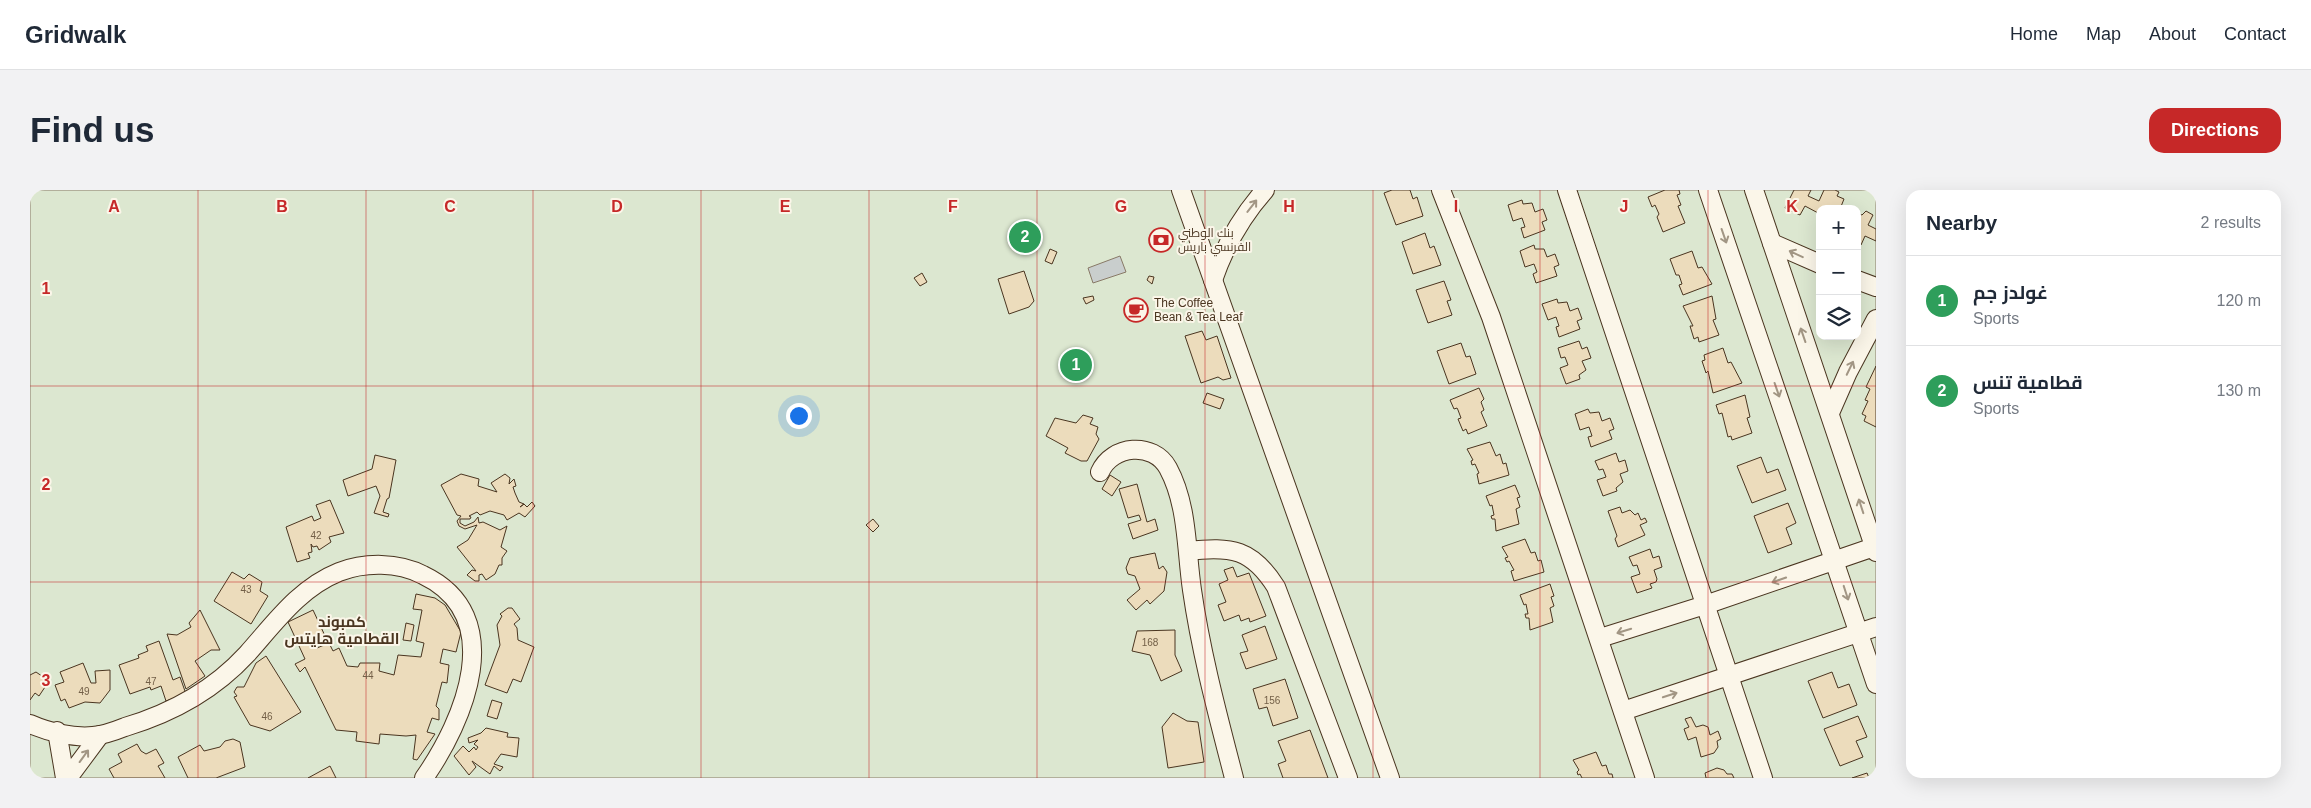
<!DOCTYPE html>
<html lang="en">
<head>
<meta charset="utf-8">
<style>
	:root { --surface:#fff; --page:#f2f2f3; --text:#1f2937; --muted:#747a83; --line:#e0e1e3; --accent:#c62828 }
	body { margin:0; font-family:Helvetica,Cairo,sans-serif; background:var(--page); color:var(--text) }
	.controls { position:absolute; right:15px; top:15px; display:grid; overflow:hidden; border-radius:10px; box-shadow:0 5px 20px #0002 }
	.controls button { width:45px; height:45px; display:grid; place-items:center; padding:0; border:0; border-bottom:1px solid var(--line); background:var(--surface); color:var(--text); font:25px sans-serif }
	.you { position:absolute; left:768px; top:225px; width:18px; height:18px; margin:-12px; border:4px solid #fff; border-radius:50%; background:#1a73e8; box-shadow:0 0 0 8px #1a73e833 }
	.badge { display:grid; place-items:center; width:32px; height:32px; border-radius:50%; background:var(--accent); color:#fff; font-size:16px; font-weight:700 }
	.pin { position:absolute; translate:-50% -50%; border:2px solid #fff; box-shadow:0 1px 5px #0006 }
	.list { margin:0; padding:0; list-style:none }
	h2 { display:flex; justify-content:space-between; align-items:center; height:65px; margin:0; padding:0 20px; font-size:21px }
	h2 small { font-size:16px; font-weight:400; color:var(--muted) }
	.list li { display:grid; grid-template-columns:32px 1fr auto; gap:15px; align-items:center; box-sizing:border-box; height:90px; padding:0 20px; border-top:1px solid var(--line) }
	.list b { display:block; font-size:19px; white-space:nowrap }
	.list p { margin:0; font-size:16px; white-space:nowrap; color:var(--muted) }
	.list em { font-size:16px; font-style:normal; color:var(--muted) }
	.icon { flex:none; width:28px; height:28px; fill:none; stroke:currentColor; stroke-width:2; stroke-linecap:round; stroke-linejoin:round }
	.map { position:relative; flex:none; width:1846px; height:588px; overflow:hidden; border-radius:15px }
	header { display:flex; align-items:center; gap:30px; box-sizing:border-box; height:70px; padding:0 25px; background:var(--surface); border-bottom:1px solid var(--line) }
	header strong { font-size:24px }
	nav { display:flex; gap:28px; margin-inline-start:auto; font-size:18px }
	.intro { display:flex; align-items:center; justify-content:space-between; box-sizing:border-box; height:120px; padding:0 30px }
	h1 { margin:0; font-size:35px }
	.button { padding:12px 22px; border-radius:15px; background:var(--accent); color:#fff; font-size:18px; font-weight:700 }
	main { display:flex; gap:30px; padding:0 30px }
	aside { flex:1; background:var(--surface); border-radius:15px; box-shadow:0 5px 20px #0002 }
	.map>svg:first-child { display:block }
</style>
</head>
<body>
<header>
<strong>Gridwalk</strong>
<nav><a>Home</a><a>Map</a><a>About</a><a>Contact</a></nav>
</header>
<div class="intro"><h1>Find us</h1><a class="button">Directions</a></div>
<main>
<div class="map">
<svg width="1846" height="588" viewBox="0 0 1846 588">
	<rect width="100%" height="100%" fill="#fbf6e9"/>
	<path fill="#dce7d0" stroke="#887966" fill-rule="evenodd" d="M0 0H1846V588H0ZM1790 19H1827V146H1790Z"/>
	<polygon fill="#c9cecd" stroke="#887966" points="1090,66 1096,82 1063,93 1058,78"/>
	<g fill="#ecdcbc" stroke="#4a3520">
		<polygon points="1362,0 1380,0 1383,9 1387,7 1393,26 1366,35 1354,3"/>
		<polygon points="1635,0 1649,0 1650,4 1647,5 1651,15 1648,16 1655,33 1633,42 1627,27 1629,24 1625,15 1622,17 1618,7"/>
		<polygon points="1764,0 1781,0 1778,6 1789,11 1794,0 1805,0 1809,2 1807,6 1814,9 1810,19 1790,19 1790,24 1775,16 1770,25 1755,18"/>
		<polygon points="1492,10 1493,14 1502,13 1505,22 1513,19 1517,30 1512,32 1515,40 1494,48 1491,38 1495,37 1492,28 1483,31 1478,15"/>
		<polygon points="1836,21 1843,25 1838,35 1846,39 1846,51 1835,46 1831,55 1827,53 1827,23 1832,25"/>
		<polygon points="1395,43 1400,58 1404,56 1411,75 1383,84 1372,52"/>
		<polygon points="1504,55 1505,59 1514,59 1517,67 1525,64 1529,75 1524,77 1527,86 1506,93 1503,84 1507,82 1504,74 1495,77 1490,61"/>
		<polygon points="1020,59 1027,62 1022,74 1015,71"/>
		<polygon points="1662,61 1668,78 1672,77 1682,94 1653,105 1649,95 1652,94 1649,85 1646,85 1640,69"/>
		<polygon points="994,81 1004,111 999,117 979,124 968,89"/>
		<polygon points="892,83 897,92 890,96 884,88"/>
		<polygon points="1119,86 1124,87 1122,94 1117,90"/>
		<polygon points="1414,91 1421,110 1417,111 1422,125 1398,133 1386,100"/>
		<polygon points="1063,106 1064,110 1056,114 1053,108"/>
		<polygon points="1682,106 1686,129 1683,130 1689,145 1669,152 1668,147 1664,149 1660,136 1663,136 1653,116"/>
		<polygon points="1527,109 1528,113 1537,112 1540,121 1548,118 1552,129 1547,131 1550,139 1529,147 1526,137 1529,136 1526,127 1518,130 1512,114"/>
		<polygon points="1172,141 1176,150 1187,146 1201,188 1193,190 1188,187 1171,193 1155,146"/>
		<polygon points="1549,151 1552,159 1557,157 1561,168 1552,171 1556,180 1549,185 1550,189 1536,194 1530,178 1538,175 1535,167 1531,168 1528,158"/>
		<polygon points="1431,153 1436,167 1440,166 1446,184 1419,194 1407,161"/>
		<polygon points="1693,158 1698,173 1701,172 1712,193 1683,203 1678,181 1676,183 1672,171 1675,170 1674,165"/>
		<polygon points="1846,176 1846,237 1834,231 1836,226 1832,224 1838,211 1835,210 1840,199 1836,197"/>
		<polygon points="1449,198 1454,209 1451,212 1454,220 1451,222 1457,236 1438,244 1436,239 1433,241 1428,229 1431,228 1428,220 1427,218 1424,219 1420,210"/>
		<polygon points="1177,203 1194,209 1190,219 1173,213"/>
		<polygon points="1715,205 1720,227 1717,228 1722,243 1702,250 1701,246 1698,247 1692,223 1689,224 1686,215"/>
		<polygon points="1558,219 1560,223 1569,222 1572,231 1580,228 1584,239 1579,241 1582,249 1561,257 1558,247 1562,246 1559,237 1550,240 1545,224"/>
		<polygon points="1053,225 1063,228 1060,234 1068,237 1066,244 1069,249 1057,271 1051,271 1035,263 1038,258 1016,246 1025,228 1046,233"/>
		<polygon points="1460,252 1466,266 1470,264 1473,274 1476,273 1479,285 1449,294 1447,284 1449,283 1445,274 1442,275 1441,271 1443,270 1437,259"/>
		<polygon points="1586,263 1589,272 1595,270 1598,281 1590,284 1593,292 1586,298 1587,301 1573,306 1567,290 1576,287 1573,279 1569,280 1565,271"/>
		<polygon points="345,265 366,270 359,308 357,309 353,322 359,324 358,327 344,323 350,306 346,296 318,306 313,290 342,279"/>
		<polygon points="1731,267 1737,283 1748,279 1756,300 1722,313 1707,276"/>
		<polygon points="431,284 449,289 448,296 467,302 461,293 475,284 480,288 479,294 484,289 486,296 483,297 485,303 489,312 494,314 490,317 494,314 497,317 502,312 505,316 495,327 489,323 477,330 474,325 460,321 450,325 447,322 439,326 441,327 440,329 430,329 430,333 435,336 444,332 448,327 449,333 453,332 470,340 477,336 471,357 477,361 472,368 472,375 469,375 465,384 456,390 452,384 449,385 449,391 445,391 437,385 442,380 446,381 427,357 438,350 447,335 435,339 429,336 427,331 431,326 427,325 411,295"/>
		<polygon points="1080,285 1091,292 1082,306 1072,299"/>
		<polygon points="1107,294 1117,332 1125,329 1128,340 1103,349 1098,334 1111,330 1109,325 1098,328 1089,299"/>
		<polygon points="1485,295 1490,307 1487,308 1490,317 1486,319 1489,334 1466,341 1465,329 1462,329 1461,326 1464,325 1462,315 1460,316 1456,306"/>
		<polygon points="300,310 314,343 299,347 301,352 289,360 287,356 283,357 281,354 282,362 278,363 280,368 267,372 256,337 282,326 284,331 291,328 286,315"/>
		<polygon points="1758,313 1766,333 1756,338 1762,354 1738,363 1724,326"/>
		<polygon points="1590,317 1592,323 1600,320 1605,325 1608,323 1611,330 1615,328 1617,332 1610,335 1615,345 1588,357 1585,349 1587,346 1578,321"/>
		<polygon points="843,329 849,336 843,342 836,335"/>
		<polygon points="1495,349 1501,363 1505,362 1508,371 1511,370 1514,382 1484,391 1481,381 1484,380 1479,371 1477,372 1475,368 1478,367 1472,357"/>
		<polygon points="1620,359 1623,368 1629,366 1632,377 1624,380 1627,389 1626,392 1620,394 1622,398 1607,403 1601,387 1610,384 1607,375 1603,376 1599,367"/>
		<polygon points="1125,363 1129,379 1133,376 1137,382 1134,401 1120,414 1117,410 1106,420 1097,410 1110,399 1105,386 1098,384 1096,378 1100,368"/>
		<polygon points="1203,377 1207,387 1219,383 1236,426 1220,432 1219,428 1211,431 1209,425 1194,431 1188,415 1196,412 1189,394 1198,390 1194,380"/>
		<polygon points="202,382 214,389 219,384 232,392 230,401 238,406 221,434 184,411"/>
		<polygon points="1520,394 1524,406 1521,407 1524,416 1520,418 1523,432 1500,440 1499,428 1496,428 1495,424 1498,424 1496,414 1494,415 1490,405"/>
		<polygon points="386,404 405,408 415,415 431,442 426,462 413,459 410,473 419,475 417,493 412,492 406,516 409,519 409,530 402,528 397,542 405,544 387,570 383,569 386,545 376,546 350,544 349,554 326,551 327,542 306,540 275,477 270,482 265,474 275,469 258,432 283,420 296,448 290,451 287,458 299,453 303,461 309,458 317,476 328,477 330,473 350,473 349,481 364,485 368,465 391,467 394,453 386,451 392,420 383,419"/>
		<polygon points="478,418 482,418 490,429 484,434 487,438 488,450 504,457 491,492 483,489 477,503 455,495 470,455 467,435 472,426 470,424"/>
		<polygon points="170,420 190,460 181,460 165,471 175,486 156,499 137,444 147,445 161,437 159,433"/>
		<polygon points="376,433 384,435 381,451 373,450"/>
		<polygon points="1235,436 1247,469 1216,479 1210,463 1218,461 1212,445"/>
		<polygon points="1145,440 1145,465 1152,481 1131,491 1120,465 1102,461 1107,441"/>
		<polygon points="129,451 143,490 150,487 156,504 136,511 131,496 121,500 120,497 100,504 89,475 109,468 108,465 118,461 116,456"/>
		<polygon points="236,466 271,522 240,541 220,535 204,507 207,506 204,502 207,497 214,497 226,473"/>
		<polygon points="53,473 61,493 66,493 65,481 80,480 80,500 70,513 55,512 39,518 35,509 31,511 25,495 34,492 30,482"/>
		<polygon points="6,482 19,491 9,506 5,503 0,510 0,485"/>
		<polygon points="1802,482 1808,498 1819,494 1827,515 1793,528 1778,491"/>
		<polygon points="1255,489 1268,528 1243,536 1237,517 1229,519 1223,499"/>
		<polygon points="462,510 472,513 467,529 457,526"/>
		<polygon points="1143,523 1157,531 1168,532 1174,572 1138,578 1132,537"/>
		<polygon points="1828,526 1837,547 1826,551 1833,567 1810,576 1794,539"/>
		<polygon points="1661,527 1666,537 1673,535 1678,537 1680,545 1688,541 1691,549 1687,551 1688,557 1684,563 1671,567 1666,547 1658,550 1654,539 1659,537 1655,529"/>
		<polygon points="456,538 478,543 477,547 489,548 487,567 471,564 464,574 473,577 470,581 464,576 460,584 442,571 446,577 439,585 424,566 433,556 439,562 444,557 446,560 448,557 444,554 448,550 439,553 438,548 451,543"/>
		<polygon points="1280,540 1298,588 1253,588 1248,574 1256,571 1248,551"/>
		<polygon points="203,549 210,552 215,577 186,588 158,588 148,567 170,555 174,561 190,557 195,551"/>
		<polygon points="107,554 111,561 116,564 126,559 134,573 128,576 135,588 84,588 79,579 92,572 88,564"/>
		<polygon points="1566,562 1572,576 1576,575 1579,584 1582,584 1583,588 1552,588 1550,584 1548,585 1547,582 1549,580 1543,570"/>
		<polygon points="300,576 306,588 278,588"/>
		<polygon points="1687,578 1694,580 1697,584 1702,584 1704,588 1676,588 1675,583"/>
		<polygon points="1837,583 1839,588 1822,588"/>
	</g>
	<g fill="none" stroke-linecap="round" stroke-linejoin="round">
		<g stroke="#4a3520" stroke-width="20">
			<g id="minor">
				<polyline points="1151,0 1360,588"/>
				<polyline points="1411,0 1461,127 1615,588"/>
				<polyline points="1537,0 1733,588"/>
				<polyline points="1678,0 1846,494"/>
				<polyline points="1724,0 1846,362"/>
				<polyline points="1742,53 1790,74"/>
				<path d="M1183 90C1195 55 1211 27 1235 0"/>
				<polyline points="1827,90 1846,97"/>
				<polyline points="1800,223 1818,182 1846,129"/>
				<path d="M1070 282C1082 255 1123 251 1138 278 1158 315 1156 359 1162 400 1171 463 1188 526 1204 588"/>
				<path d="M1158 361C1202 356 1222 359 1246 397L1318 588"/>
				<polyline points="1570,448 1675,415 1844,357"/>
				<polyline points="1593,521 1846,437"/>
				<path d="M0 534C18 542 43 548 63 546 74 545 85 541 95 537 142 523 183 501 217 464 244 434 269 398 309 382 335 372 368 372 393 385 479 426 434 531 394 588"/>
				<polyline points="27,541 35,588"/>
				<polyline points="38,588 70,545"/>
			</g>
		</g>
		<use href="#minor" stroke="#fbf6e9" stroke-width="18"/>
	</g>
	<defs><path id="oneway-shaft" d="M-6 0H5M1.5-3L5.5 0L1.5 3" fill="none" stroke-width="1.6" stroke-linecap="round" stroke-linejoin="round" transform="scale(1.25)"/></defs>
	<g stroke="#a29684">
		<use href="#oneway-shaft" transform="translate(1222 16) rotate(-52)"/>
		<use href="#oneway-shaft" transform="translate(1694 46) rotate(71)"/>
		<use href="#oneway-shaft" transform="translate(1766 64) rotate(-155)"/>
		<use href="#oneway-shaft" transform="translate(1773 145) rotate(-109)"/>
		<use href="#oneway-shaft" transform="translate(1820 178) rotate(-64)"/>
		<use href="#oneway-shaft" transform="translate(1747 200) rotate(71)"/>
		<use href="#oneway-shaft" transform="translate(1831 316) rotate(-108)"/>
		<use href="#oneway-shaft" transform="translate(1749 390) rotate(161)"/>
		<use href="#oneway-shaft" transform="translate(1816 403) rotate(72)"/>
		<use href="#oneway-shaft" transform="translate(1594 441) rotate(163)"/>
		<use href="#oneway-shaft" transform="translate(1640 505) rotate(-18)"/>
		<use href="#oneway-shaft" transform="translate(54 566) rotate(-54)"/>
	</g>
	<path fill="none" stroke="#c62828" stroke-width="1" stroke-opacity="0.55" d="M168 0V588M336 0V588M503 0V588M671 0V588M839 0V588M1007 0V588M1175 0V588M1343 0V588M1510 0V588M1678 0V588M0 196H1846M0 392H1846"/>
	<defs>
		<g id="bank-ring" transform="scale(1.25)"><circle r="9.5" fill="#fbf6e9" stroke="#c62828" stroke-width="1.5"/><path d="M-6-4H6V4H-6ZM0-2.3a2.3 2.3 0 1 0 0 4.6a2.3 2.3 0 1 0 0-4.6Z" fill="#c62828"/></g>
		<g id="cafe-ring" transform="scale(1.25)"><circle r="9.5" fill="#fbf6e9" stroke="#c62828" stroke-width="1.5"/><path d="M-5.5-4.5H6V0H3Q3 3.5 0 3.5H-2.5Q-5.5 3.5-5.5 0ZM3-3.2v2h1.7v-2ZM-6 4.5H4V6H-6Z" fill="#c62828"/></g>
	</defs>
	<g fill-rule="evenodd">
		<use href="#bank-ring" x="1131" y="50"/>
		<use href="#cafe-ring" x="1106" y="120"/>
	</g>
	<g text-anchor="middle" stroke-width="4" stroke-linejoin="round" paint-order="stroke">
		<g font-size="10" fill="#725f47">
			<text x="286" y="349">42</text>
			<text x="216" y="403">43</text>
			<text x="1120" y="456">168</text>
			<text x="338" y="489">44</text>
			<text x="121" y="495">47</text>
			<text x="54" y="505">49</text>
			<text x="1242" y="514">156</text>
			<text x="237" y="530">46</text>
		</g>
		<g font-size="12" fill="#4a3520" stroke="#fbf6e9" text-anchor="start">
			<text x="1148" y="47">بنك الوطني<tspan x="1148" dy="14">الفرنسي باريس</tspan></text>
			<text x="1124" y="117">The Coffee<tspan x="1124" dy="14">Bean &amp; Tea Leaf</tspan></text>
		</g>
		<g font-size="15" font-weight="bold" fill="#4a3520" stroke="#fbf6e9">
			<text x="312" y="437">كمبوند<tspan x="312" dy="17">القطامية هايتس</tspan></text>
		</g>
	</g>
	<g font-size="16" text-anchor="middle" font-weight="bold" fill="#c62828" stroke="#fbf6e9" stroke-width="4" stroke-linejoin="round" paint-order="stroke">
		<text x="84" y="22">A</text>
		<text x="252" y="22">B</text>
		<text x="420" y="22">C</text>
		<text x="587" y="22">D</text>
		<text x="755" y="22">E</text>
		<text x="923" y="22">F</text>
		<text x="1091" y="22">G</text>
		<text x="1259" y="22">H</text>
		<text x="1426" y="22">I</text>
		<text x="1594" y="22">J</text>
		<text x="1762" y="22">K</text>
		<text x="16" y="104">1</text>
		<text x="16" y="300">2</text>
		<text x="16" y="496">3</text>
	</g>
</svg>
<div class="controls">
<button>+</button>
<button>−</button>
<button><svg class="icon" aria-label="layers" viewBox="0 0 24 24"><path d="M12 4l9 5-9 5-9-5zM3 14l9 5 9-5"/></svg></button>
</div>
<div class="you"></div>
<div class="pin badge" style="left:1046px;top:175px;background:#2e9e5b">1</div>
<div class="pin badge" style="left:995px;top:47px;background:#2e9e5b">2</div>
</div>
<aside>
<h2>Nearby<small>2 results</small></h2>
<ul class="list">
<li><span class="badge" style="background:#2e9e5b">1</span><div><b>غولدز جم</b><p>Sports</p></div><em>120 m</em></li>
<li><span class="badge" style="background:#2e9e5b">2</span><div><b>قطامية تنس</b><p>Sports</p></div><em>130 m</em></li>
</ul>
</aside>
</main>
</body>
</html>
